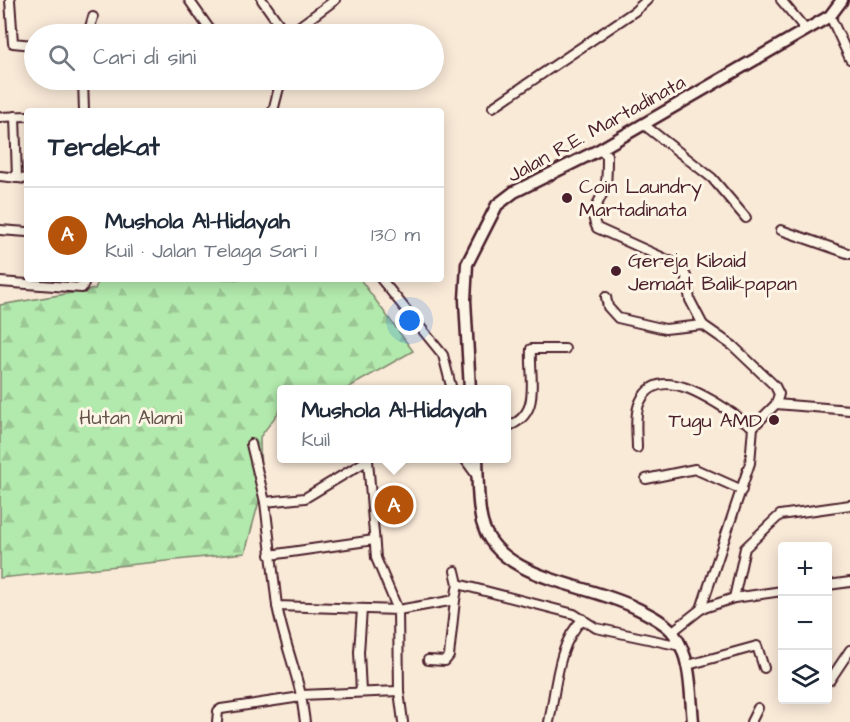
<!DOCTYPE html>
<html lang="id">
<head>
<meta charset="utf-8">
<style>
	:root { --surface:#fff; --page:#f2f2f3; --text:#1f2937; --muted:#747a83; --line:#e0e1e3; --accent:#b45309 }
	body { margin:0; font-family:"Architects Daughter",sans-serif; background:var(--page); color:var(--text) }
	.controls { position:absolute; right:18px; bottom:18px; display:grid; overflow:hidden; border-radius:6px; box-shadow:0 3px 15px #0003 }
	.controls button { width:54px; height:54px; display:grid; place-items:center; padding:0; border:0; border-bottom:2px solid var(--line); background:var(--surface); color:var(--text); font:30px sans-serif }
	.you { position:absolute; left:410px; top:321px; width:21px; height:21px; margin:-15px; border:4px solid #fff; border-radius:50%; background:#1a73e8; box-shadow:0 0 0 9px #1a73e833 }
	.badge { display:grid; place-items:center; width:39px; height:39px; border-radius:50%; background:var(--accent); color:#fff; font-size:20px; font-weight:700 }
	.pin { position:absolute; translate:-50% -50%; border:3px solid #fff; box-shadow:0 2px 6px #0006 }
	.popup { position:absolute; left:277px; top:385px; width:234px; height:78px; box-sizing:border-box; display:grid; place-content:center; border-radius:6px; background:var(--surface); filter:drop-shadow(0 2px 4px #0005); font-size:20px; white-space:nowrap; color:var(--muted) }
	.popup b { font-size:22px; color:var(--text) }
	.popup::after { content:''; position:absolute; left:50%; top:100%; margin-left:-12px; border:12px solid transparent; border-top-color:var(--surface) }
	.list { margin:0; padding:0; list-style:none }
	h2 { display:flex; justify-content:space-between; align-items:center; height:78px; margin:0; padding:0 24px; font-size:26px }
	h2 small { font-size:20px; font-weight:400; color:var(--muted) }
	.list li { display:grid; grid-template-columns:39px 1fr auto; gap:18px; align-items:center; box-sizing:border-box; height:96px; padding:0 24px; border-top:2px solid var(--line) }
	.list b { display:block; font-size:22px; white-space:nowrap }
	.list p { margin:0; font-size:20px; white-space:nowrap; color:var(--muted) }
	.list em { font-size:20px; font-style:normal; color:var(--muted) }
	.icon { flex:none; width:33px; height:33px; fill:none; stroke:currentColor; stroke-width:2; stroke-linecap:round; stroke-linejoin:round }
	.map { position:relative; flex:none; width:850px; height:722px; overflow:hidden }
	.search { position:absolute; background:var(--surface); box-shadow:0 3px 15px #0003; left:24px; top:24px; width:420px; height:66px; display:flex; align-items:center; gap:15px; box-sizing:border-box; padding:0 21px; border-radius:33px; color:var(--muted); font-size:22px }
	.panel { position:absolute; background:var(--surface); box-shadow:0 3px 15px #0003; left:24px; top:108px; width:420px; height:174px; border-radius:6px }
	.map>svg:first-child { display:block }
</style>
</head>
<body>
<div class="map">
<svg width="850" height="722" viewBox="0 0 850 722">
	<defs>
		<pattern id="forest-firs" width="22" height="20" patternUnits="userSpaceOnUse" patternTransform="scale(1.5)"><rect width="22" height="20" fill="#b2e9ac"/><path d="M5 1l3.5 6h-7zM16 11l3.5 6h-7z" fill="#9bc794"/></pattern>
	</defs>
	<rect width="100%" height="100%" fill="#f9e9d7"/>
	<filter id="ink" filterUnits="userSpaceOnUse"><feTurbulence type="fractalNoise" baseFrequency=".0167" numOctaves="2"/><feDisplacementMap in="SourceGraphic" scale="12" xChannelSelector="R" yChannelSelector="G"/><feConvolveMatrix kernelMatrix="1 2 1 2 8 2 1 2 1" color-interpolation-filters="sRGB"/></filter>
	<g filter="url(#ink)">
		<polygon fill="url(#forest-firs)" stroke="#7e846c" stroke-width="1.5" points="99,279 360,279 413,351 346,389 282,390 281,409 260,437 261,494 245,553 0,578 0,305 95,289"/>
		<g fill="none" stroke-linecap="round" stroke-linejoin="round">
			<g stroke="#4a1f2b" stroke-width="12">
				<g id="street">
					<polyline points="10,0 13,43 33,45 34,61"/>
					<polyline points="189,0 213,34"/>
					<polyline points="262,0 286,34"/>
					<polyline points="781,0 806,30"/>
					<polyline points="830,16 850,59"/>
					<polyline points="88,34 93,17"/>
					<polyline points="289,34 335,0"/>
					<polyline points="83,80 84,111"/>
					<polyline points="493,107 635,11 647,0"/>
					<polyline points="273,111 281,80"/>
					<polyline points="15,116 17,178"/>
					<polyline points="0,117 27,116"/>
					<polyline points="643,124 712,178 746,218"/>
					<path d="M599 150 607 155C607 165 607 175 606 184 602 202 587 210 597 228L679 265 686 276 690 300 703 325 665 329 618 318 608 307 606 297"/>
					<polyline points="0,176 27,179"/>
					<polyline points="0,230 27,232"/>
					<polyline points="781,230 850,254"/>
					<polyline points="381,279 443,355 452,390"/>
					<polyline points="0,282 82,288 86,279"/>
					<polyline points="703,325 733,346 775,386 779,394 776,404"/>
					<path d="M506 427C543 415 529 379 531 349H565"/>
					<polyline points="251,444 265,502"/>
					<path d="M637 448C637 435 634 414 640 402 661 356 727 411 753 427"/>
					<polyline points="464,458 477,476"/>
					<polyline points="646,479 695,469 742,490"/>
					<polyline points="270,555 374,540"/>
					<polyline points="455,571 458,584 455,600"/>
					<polyline points="458,584 574,614 596,628 681,646"/>
					<polyline points="828,585 850,582"/>
					<polyline points="734,598 745,548 780,515 850,505"/>
					<path d="M277 606C283 637 294 665 301 695"/>
					<polyline points="701,609 750,463 753,427 776,404 850,410"/>
					<polyline points="673,631 701,609 734,598 782,591"/>
					<polyline points="688,665 757,646 764,668"/>
					<polyline points="830,680 850,650"/>
					<polyline points="361,692 359,652 362,609"/>
					<polyline points="217,722 218,711 221,709 301,697"/>
					<polyline points="305,722 301,695 399,691"/>
					<polyline points="403,722 399,691 398,610 376,558 368,460 305,498 265,502 277,606 398,610 455,600 449,656 445,661 428,660"/>
					<path d="M549 722C556 690 557 643 583 619"/>
					<polyline points="751,722 758,708"/>
				</g>
			</g>
			<g stroke="#4a1f2b" stroke-width="15">
				<g id="secondary">
					<polyline points="470,390 465,300 467,264 497,205 514,192 599,150 830,16 842,0"/>
					<path d="M477 458C478 480 477 502 482 522 498 581 589 583 636 608 648 614 667 623 674 634 692 660 690 691 693 722"/>
				</g>
			</g>
			<use href="#street" stroke="#fcf5e5" stroke-width="8"/>
			<use href="#secondary" stroke="#fcf5e5" stroke-width="10"/>
		</g>
	</g>
	<g fill="#4a1f2b" stroke="#fcf5e5" stroke-width="2">
		<circle cx="567" cy="198" r="6"/>
		<circle cx="616" cy="271" r="6"/>
		<circle cx="774" cy="420" r="6"/>
	</g>
	<g text-anchor="middle" stroke-width="6" stroke-linejoin="round" paint-order="stroke">
		<g font-size="20" fill="#4a1f2b" stroke="#fcf5e5">
			<text transform="translate(596 128) rotate(-29)" y="7">Jalan R.E. Martadinata</text>
		</g>
		<g font-size="20" fill="#4a1f2b" stroke="#fcf5e5" text-anchor="start">
			<text x="579" y="193">Coin Laundry<tspan x="579" dy="23">Martadinata</tspan></text>
			<text x="628" y="267">Gereja Kibaid<tspan x="628" dy="23">Jemaat Balikpapan</tspan></text>
			<text x="762" y="427" text-anchor="end">Tugu AMD</text>
		</g>
		<g font-size="20" fill="#64524b" stroke="#fcf5e5">
			<text x="131" y="424">Hutan Alami</text>
		</g>
	</g>
</svg>
<div class="controls">
<button>+</button>
<button>−</button>
<button><svg class="icon" aria-label="layers" viewBox="0 0 24 24"><path d="M12 4l9 5-9 5-9-5zM3 14l9 5 9-5"/></svg></button>
</div>
<div class="you"></div>
<div class="pin badge" style="left:394px;top:505px">A</div>
<div class="popup"><b>Mushola Al-Hidayah</b>Kuil</div>
<div class="search"><svg class="icon" aria-label="search" viewBox="0 0 24 24"><circle cx="10" cy="10" r="6"/><path d="M15 15l6 6"/></svg>Cari di sini</div>
<section class="panel">
<h2>Terdekat<small></small></h2>
<ul class="list">
<li><span class="badge">A</span><div><b>Mushola Al-Hidayah</b><p>Kuil · Jalan Telaga Sari 1</p></div><em>130 m</em></li>
</ul>
</section>
</div>
</body>
</html>
